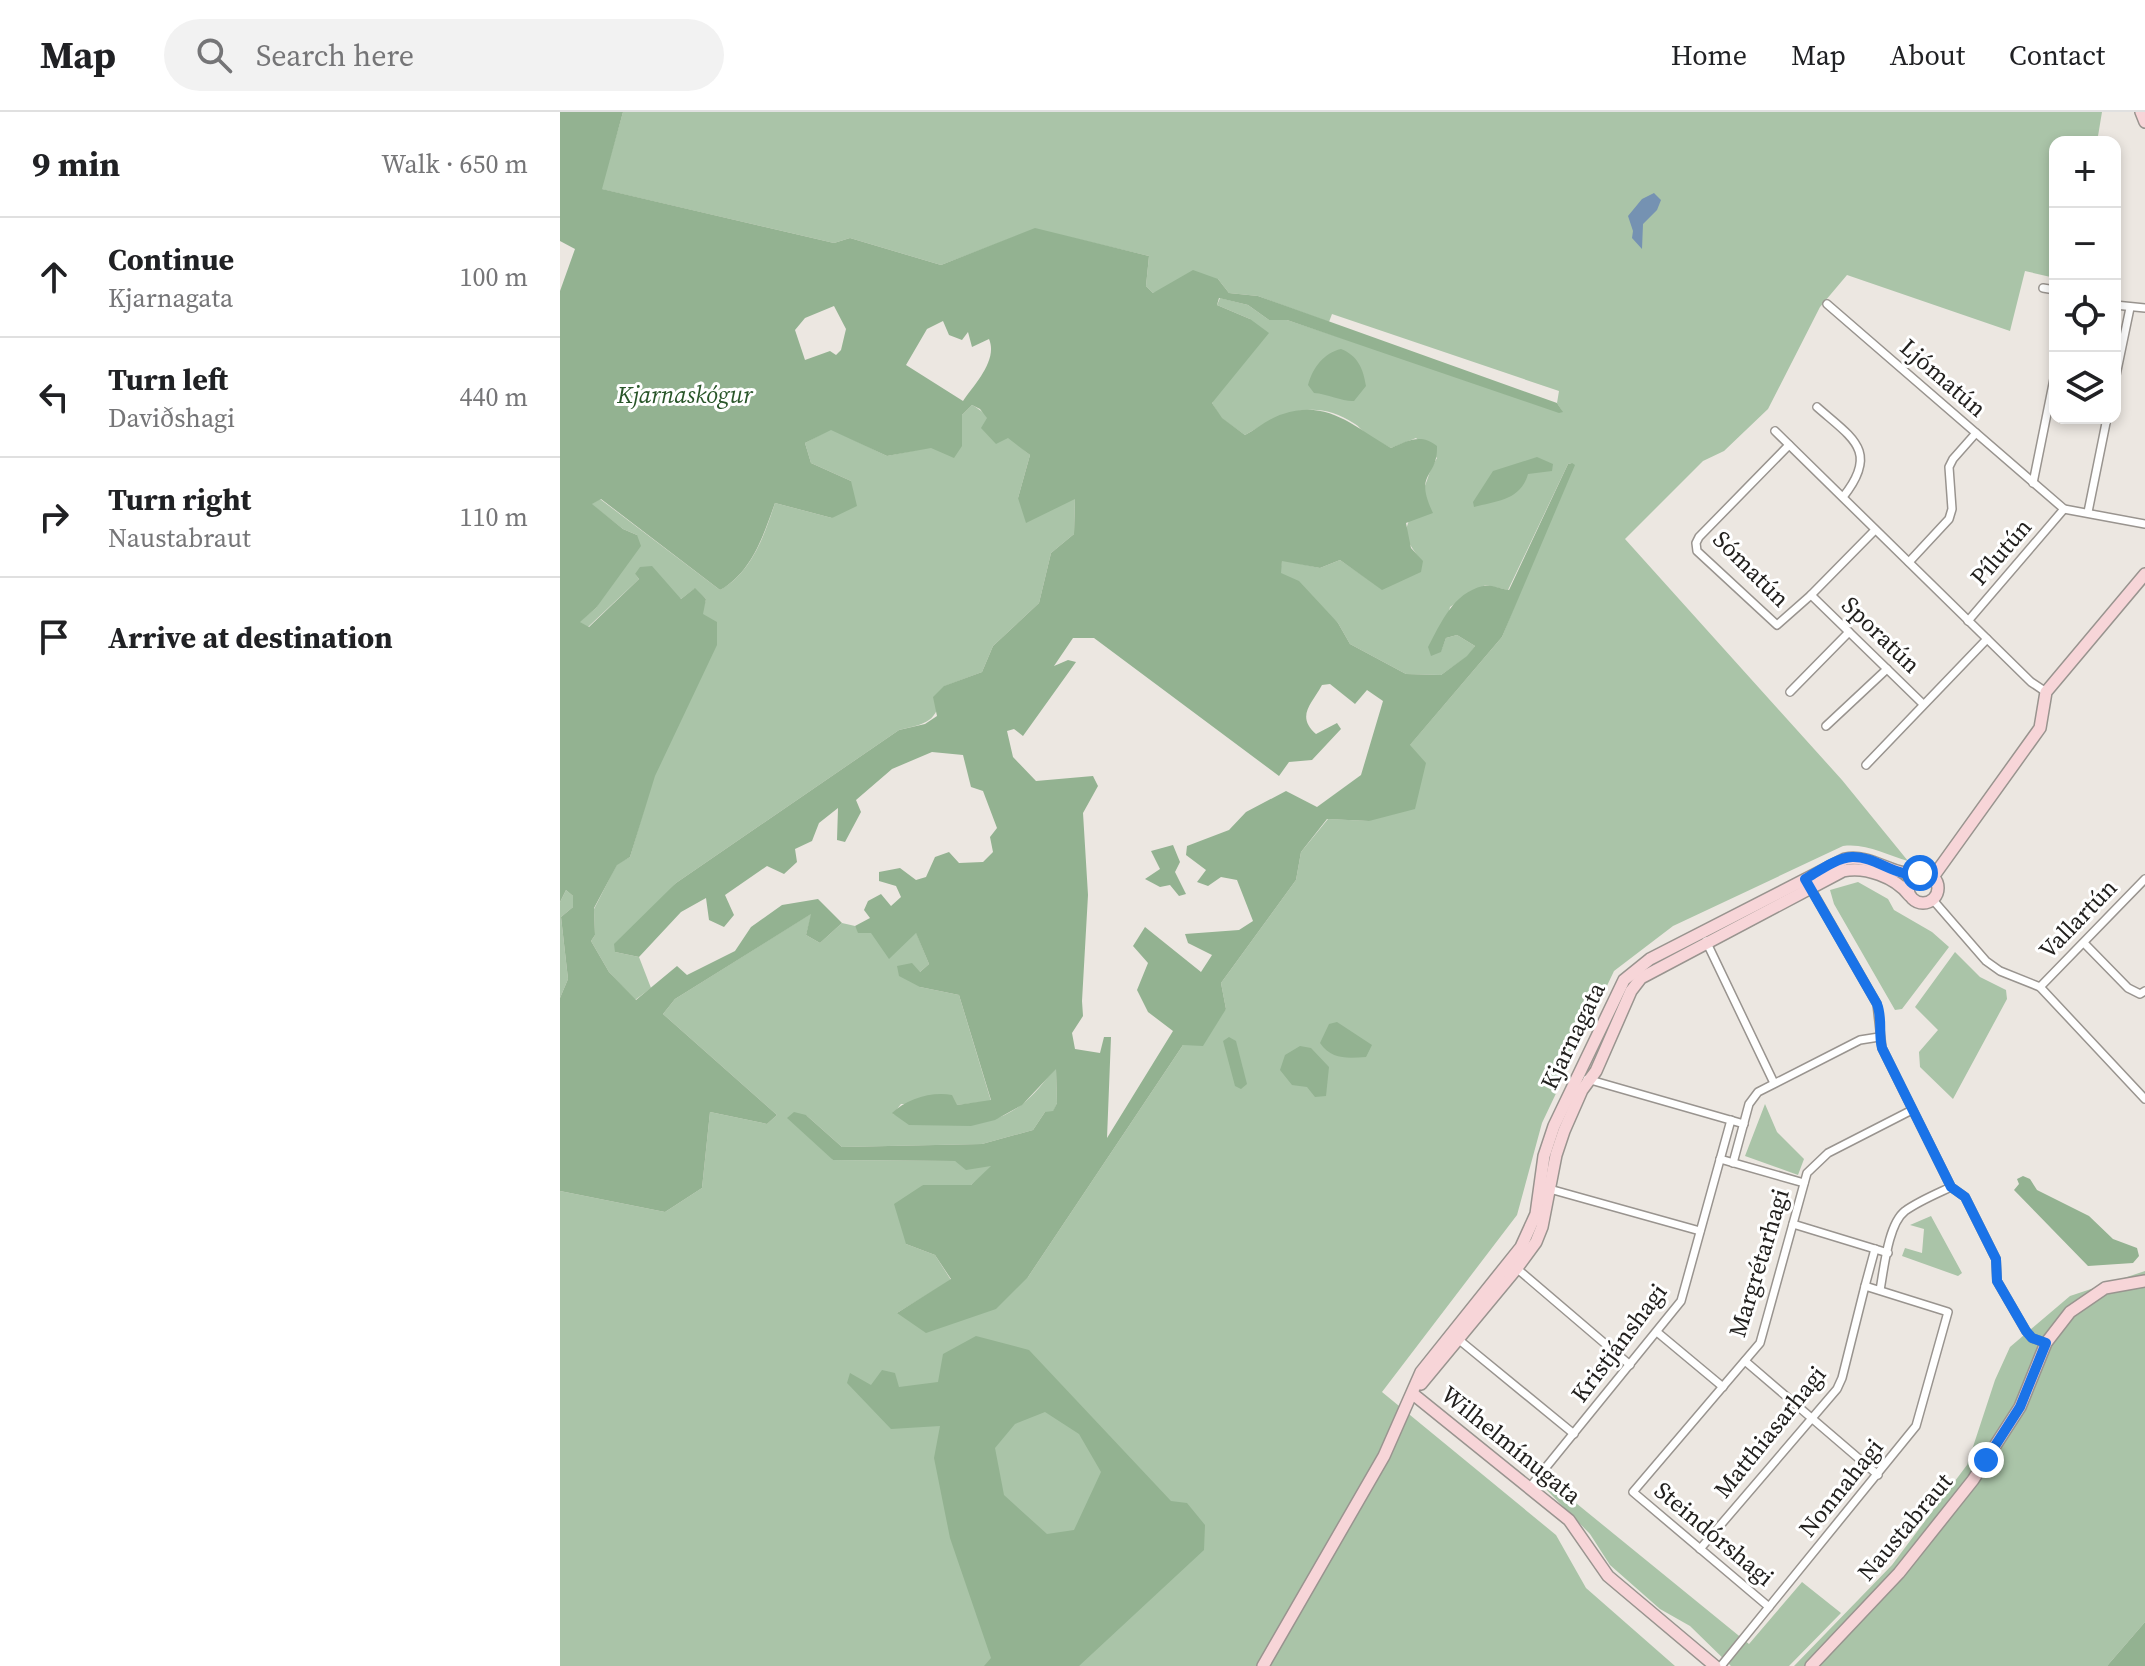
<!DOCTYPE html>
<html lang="en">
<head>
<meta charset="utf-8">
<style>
	:root { --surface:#fff; --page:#f2f2f2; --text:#202124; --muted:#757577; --line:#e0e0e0 }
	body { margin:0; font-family:"Source Serif 4",serif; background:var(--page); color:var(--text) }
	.controls { position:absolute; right:24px; top:24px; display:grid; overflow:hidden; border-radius:16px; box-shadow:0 4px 12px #0003 }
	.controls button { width:72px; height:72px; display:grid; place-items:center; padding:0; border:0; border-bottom:2px solid var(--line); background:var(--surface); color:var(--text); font:40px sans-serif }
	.stop { position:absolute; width:24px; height:24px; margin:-18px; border:6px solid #1a73e8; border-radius:50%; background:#fff }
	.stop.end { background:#1a73e8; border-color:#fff; box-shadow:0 2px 8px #0008 }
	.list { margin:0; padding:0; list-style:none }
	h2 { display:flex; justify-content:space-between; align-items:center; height:104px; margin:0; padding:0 32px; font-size:34px }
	h2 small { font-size:26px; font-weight:400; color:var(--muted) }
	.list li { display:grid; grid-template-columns:52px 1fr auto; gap:24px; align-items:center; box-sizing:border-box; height:120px; padding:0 32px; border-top:2px solid var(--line) }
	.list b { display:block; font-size:30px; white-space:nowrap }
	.list p { margin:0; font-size:26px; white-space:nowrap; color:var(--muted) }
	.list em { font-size:26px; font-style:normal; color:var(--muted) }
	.icon { flex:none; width:44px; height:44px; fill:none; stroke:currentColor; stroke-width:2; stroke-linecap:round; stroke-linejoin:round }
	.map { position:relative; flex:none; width:1585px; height:1554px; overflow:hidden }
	header { display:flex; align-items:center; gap:48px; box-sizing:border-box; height:112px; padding:0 40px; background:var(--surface); border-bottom:2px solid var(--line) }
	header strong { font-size:38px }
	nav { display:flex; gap:44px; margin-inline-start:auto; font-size:28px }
	.search { width:560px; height:72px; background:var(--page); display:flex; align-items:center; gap:20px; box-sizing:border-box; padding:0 28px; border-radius:44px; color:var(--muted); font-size:30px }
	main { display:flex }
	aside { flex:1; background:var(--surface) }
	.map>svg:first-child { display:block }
</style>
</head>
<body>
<header>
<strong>Map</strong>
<div class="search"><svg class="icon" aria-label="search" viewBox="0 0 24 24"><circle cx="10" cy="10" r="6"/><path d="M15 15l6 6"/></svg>Search here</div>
<nav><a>Home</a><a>Map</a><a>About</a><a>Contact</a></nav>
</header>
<main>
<aside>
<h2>9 min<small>Walk · 650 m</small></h2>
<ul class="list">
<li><svg class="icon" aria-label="ahead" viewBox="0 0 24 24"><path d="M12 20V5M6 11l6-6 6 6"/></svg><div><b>Continue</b><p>Kjarnagata</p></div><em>100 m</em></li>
<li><svg class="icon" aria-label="left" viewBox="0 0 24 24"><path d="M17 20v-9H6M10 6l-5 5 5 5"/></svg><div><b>Turn left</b><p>Daviðshagi</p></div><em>440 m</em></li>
<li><svg class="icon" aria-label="right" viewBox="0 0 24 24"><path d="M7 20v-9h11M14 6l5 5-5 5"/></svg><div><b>Turn right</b><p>Naustabraut</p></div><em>110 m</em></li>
<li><svg class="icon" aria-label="arrive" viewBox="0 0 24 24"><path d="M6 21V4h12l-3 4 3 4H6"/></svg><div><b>Arrive at destination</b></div></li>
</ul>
</aside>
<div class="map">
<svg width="1585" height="1554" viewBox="0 0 1585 1554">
	<rect width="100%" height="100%" fill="#ece7e1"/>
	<g fill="#aac4a8">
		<path d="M63 0H1542L1537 30H1495V166L1465 159 1450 219 1287 163 1260 195 1208 297 1164 339 1143 349 1065 427 1282 668 1348 749C1326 743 1307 731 1283 734L1113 814 1054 859 982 1011 957 1103 822 1280 996 1423 1026 1476 1115 1554H0V1079L105 1100 142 1076 150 1000 207 1012 217 1003 103 902 115 887 252 801 246 823 260 831 282 811 295 814 299 821 356 820 369 852 360 860V875L399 883 431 989 397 993 341 992 333 1002C379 1009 419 1024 461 993 474 984 485 968 496 956L497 991 493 1000H485L473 1018 422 1032 282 1035 246 1003 273 1048 395 1049 433 1054 411 1073H363L346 1132 375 1143 391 1168 337 1201 468 1165 623 933 666 897 661 871 736 768 741 740 768 707 809 709 849 634 942 525 1012 351 1008 352 948 478 925 473 890 495 881 539 886 526 897 523 915 534 908 544 881 563 846 562 790 532 778 511 720 461 722 448 760 456 780 448 822 477 862 449C834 417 850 412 862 381 868 368 869 358 877 346L856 326 831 336C822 331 812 327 804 320 800 317 799 314 795 312 754 285 722 301 685 323L661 306 652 291 690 207 657 193 660 186 688 193 709 208H727L1002 299 997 291 999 279 772 202 769 210 698 184 669 181 658 167 593 181 586 174 589 144 475 117 381 153 290 126 274 131 41 77Z"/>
		<path d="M412 293C425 299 455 331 470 343L458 386H515L514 422 491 441 479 491 433 534 422 560 385 574C375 609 374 610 339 618L116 771 55 840 79 845 91 876 75 888 49 860 31 829 35 823 34 797 57 752 70 745 146 487 134 477 121 487 75 462 79 467 28 515 19 510 36 496 77 423 63 417 31 392 40 387 160 478C192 460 204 424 215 391L272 406 291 369 251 351 245 331 271 317 327 344 371 335 402 322V303Z"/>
		<polygon points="1298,770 1328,787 1334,798 1372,820 1389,835 1342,897 1335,898 1274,792 1270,778"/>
		<polygon points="6,778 13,784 13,795 1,805 8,867 0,886 0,790"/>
		<polygon points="1395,840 1420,865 1446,878 1447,887 1393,987 1360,955 1359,940 1378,918 1355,895"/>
		<polygon points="1205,992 1217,1020 1244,1047 1238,1063 1185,1044"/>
		<polygon points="1371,1104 1402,1161 1398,1164 1342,1144 1345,1136 1362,1141 1364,1117 1350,1113"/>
		<polygon points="1585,1159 1585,1510 1547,1554 1234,1554 1332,1453 1407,1353 1435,1268 1450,1235 1510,1184"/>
		<polygon points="984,1365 1189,1532 1242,1470 1281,1501 1229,1554 1171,1554 1130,1514 1100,1497 1050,1453 1030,1422 982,1373"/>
	</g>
	<g fill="#93b291" fill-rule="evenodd">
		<path d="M0 0H63L42 77 274 131 290 126 381 153 475 116 589 144 586 174 593 181 633 158 658 167 669 181 698 184 997 291 1003 300 999 301 727 208H709L688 193 659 186 657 193 690 207 709 221 652 291 662 306 685 323C697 317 709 306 723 302 768 287 794 315 831 336 848 329 860 321 877 334 878 367 853 359 873 401L846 411 851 436 863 449 861 460 822 478 780 448 760 456 722 449 721 461 739 469 778 511 790 532 846 562 881 563 907 544 915 534 897 523 886 526 881 540 871 544 868 535C881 511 893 481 923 474 930 472 941 477 949 478L1008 352 1012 351 1015 353 942 525 850 633 866 651 855 697 809 709 767 707 741 740 736 768 661 871 666 897 643 934 623 933 468 1165 436 1197 366 1221 337 1201 391 1167 375 1143 346 1132 334 1092 363 1073H411L431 1054 406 1058 395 1049 273 1048 227 1006 234 1000 246 1003 282 1035 422 1032 473 1018 485 1000 493 999 497 991 496 957 462 993 435 1008 411 1014 349 1013 332 1001C346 987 372 979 392 983L397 993 431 988 399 883 360 875 339 864 337 854 352 851 360 860 369 852 356 821 329 847 311 821H298L295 814 310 806 304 798 308 789 321 782 331 794 341 785 336 774 319 769V760L340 756 356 768 366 765 375 745 389 740 399 751 423 750 433 740 430 725 437 716 423 679 411 675 403 643 372 640 332 657 296 688 301 700 285 730 277 728 278 696 259 711 252 729 235 737 237 750 224 762 207 754 165 783 174 803 164 815 149 808 146 786 121 800 79 845 55 840 54 832 116 771 339 618 365 612 377 604 373 585 384 574 422 560 433 534 479 491 491 441 514 422 515 387 466 411 458 386 470 343 448 326 436 332 421 316 427 306 420 297 412 293 402 303V334L394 346 371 336 327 344 271 318 245 331 251 351 291 369 297 394 272 406 215 391C203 424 192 460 160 478L41 387 32 392 63 417 77 423 81 434 36 496 20 510 29 515 79 467 75 462 80 455 92 454 121 487 135 476 146 487 143 502 157 510V533L95 664 70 745 57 753 34 796 35 823 31 829 49 860 76 888 117 854 127 863 175 839 191 815 222 793 258 787 282 811 260 831 246 823 251 802 115 887 103 902 217 1003 207 1012 150 1000 142 1076 105 1100 0 1079V886L8 867 1 805 13 795V784L6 778 0 790V179L15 137 0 129ZM274 194 286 217 281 238 276 243 270 239 245 248 235 218 245 206ZM383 209 389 223 402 228 408 220 412 235 429 227C438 248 415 272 403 289L346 253 367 217ZM513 526H534L719 664 729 650 752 648 781 617 777 611 756 622C736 604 751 593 762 573L770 572 795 592 807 578 823 589 801 663 757 695 726 679 686 700 669 718 627 734 626 743 646 758 637 770 648 774 661 765 677 768 693 809 679 818 625 822 628 831 652 843 641 860 585 815 573 834 588 851 577 878 588 900 613 919 547 1026 551 925H544L540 941 515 937 512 921 523 904 522 889 528 783 523 701 538 674 533 664 476 669 453 645 447 619 454 617 463 624 516 550 508 548 494 554Z"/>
		<path d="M781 237C798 244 803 256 806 274L794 289C784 290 768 282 754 281L748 273C753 255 764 241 781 237Z"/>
		<path d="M977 345 993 352 992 359 968 362C961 388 937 389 914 395L913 390 933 359Z"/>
		<polygon points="613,733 620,750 615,760 626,782 619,784 610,773 600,775 585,767 600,757 591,739"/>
		<path d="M777 910 812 933 806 945C787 946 772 948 760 931L769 912Z"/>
		<polygon points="669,925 676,929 687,972 681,977 675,974 663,929"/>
		<polygon points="740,934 751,936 769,955 766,984 755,985 747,975 732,973 720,958 725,943"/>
		<polygon points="1463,1064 1470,1067 1477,1078 1529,1104 1553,1127 1577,1136 1579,1144 1573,1151 1528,1154 1454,1078 1459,1072 1457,1067"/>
		<path d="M416 1224 469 1238 611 1389 627 1391 645 1413 644 1438 519 1554H424L431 1546 390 1426 374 1346 380 1314 331 1317 287 1271 290 1261 311 1273 322 1258 335 1261 339 1275 378 1270 383 1242ZM485 1300 519 1322 541 1360 514 1418 487 1422 444 1383 435 1336 455 1312Z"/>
		<polygon points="1585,1510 1585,1554 1547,1554"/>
	</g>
	<polygon fill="#7592b2" points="1094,81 1101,88 1097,98 1083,112 1082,137 1072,126 1073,119 1068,104 1082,87"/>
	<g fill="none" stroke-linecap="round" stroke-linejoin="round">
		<g stroke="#99948f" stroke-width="10">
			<g id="street">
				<polyline points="1483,176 1495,178"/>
				<polyline points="1267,192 1504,397 1585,412"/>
				<polyline points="1555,193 1585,196"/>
				<polyline points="1555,268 1570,196"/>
				<path d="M1257 295C1292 326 1320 339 1283 385"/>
				<polyline points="1215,319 1471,570 1486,580"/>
				<polyline points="1229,333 1139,425 1136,431 1137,439 1217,513 1251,483 1315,418"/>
				<polyline points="1473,371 1495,262"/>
				<polyline points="1528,400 1547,306"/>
				<polyline points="1349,450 1389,407 1392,397 1389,355 1393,347 1416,321"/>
				<polyline points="1251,483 1363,592"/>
				<polyline points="1408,509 1504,397"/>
				<polyline points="1230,580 1289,520"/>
				<polyline points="1266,614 1327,557"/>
				<polyline points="1306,653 1427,527"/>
				<polyline points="1250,775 1317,892 1322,936 1391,1075 1405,1085 1436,1147 1437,1169 1466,1219 1472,1226 1486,1231"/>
				<polyline points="1373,788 1426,849 1440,859 1480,875 1585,987"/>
				<polyline points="1146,829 1214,971"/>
				<polyline points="1524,831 1568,876 1580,882 1585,879"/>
				<polyline points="1480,875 1585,767"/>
				<polyline points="1027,967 1184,1012"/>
				<polyline points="1160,1047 1244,1071"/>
				<polyline points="1173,1051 1189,992 1198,980 1300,928 1319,925"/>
				<polyline points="986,1076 1140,1119"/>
				<polyline points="1233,1112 1328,1141"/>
				<polyline points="954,1154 1070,1253"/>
				<polyline points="1305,1174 1315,1137"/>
				<path d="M1320 1178C1324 1157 1328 1112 1345 1099 1359 1089 1376 1082 1391 1075"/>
				<polyline points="1097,1220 1163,1275"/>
				<polyline points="898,1227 1014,1322"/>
				<polyline points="1185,1249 1318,1363"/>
				<polyline points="970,1375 1121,1189 1171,1008"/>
				<polyline points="1140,1437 1277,1277 1282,1266 1305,1174 1388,1200 1356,1314 1161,1554"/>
				<polyline points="1209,1495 1073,1380 1200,1231 1247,1061 1268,1041 1352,998"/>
			</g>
		</g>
		<g stroke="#99948f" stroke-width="14">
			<g id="secondary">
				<polyline points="1581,0 1585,10"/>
				<circle cx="1363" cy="776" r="15"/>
				<polyline points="1373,765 1480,616 1486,580 1585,462"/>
				<path d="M861 1272 957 1156 976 1130 982 1115 996 1043 1004 1019 1022 978 1036 959 1071 879 1081 866 1283 759C1305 754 1335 765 1349 783"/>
				<polyline points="853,1282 1009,1408 1048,1464 1155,1554"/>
				<path d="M703 1554 824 1344 861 1260 961 1135 976 1102 984 1044 994 1014 1064 868 1090 847 1285 747C1311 742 1331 763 1356 762"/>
				<polyline points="1251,1554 1339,1461 1413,1368 1460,1295 1486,1231 1510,1200 1545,1176 1585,1169"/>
			</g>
		</g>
		<use href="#street" stroke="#fff" stroke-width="7"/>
		<use href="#secondary" stroke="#f7d5d8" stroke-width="11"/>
	</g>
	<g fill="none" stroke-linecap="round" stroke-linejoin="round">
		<path stroke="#1a73e8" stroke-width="10" d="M1360 761C1336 767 1317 744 1292 745 1276 746 1259 759 1245 767L1317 892C1323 907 1318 921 1322 936L1391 1075 1405 1085 1436 1147 1437 1169 1466 1219 1472 1226 1486 1231 1460 1295 1426 1348"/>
	</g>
	<g text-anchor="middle" stroke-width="6" stroke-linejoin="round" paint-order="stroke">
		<g font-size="24" fill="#22201e" stroke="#fff">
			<text transform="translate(1383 266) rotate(41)" y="8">Ljómatún</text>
			<text transform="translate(1441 440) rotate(-49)" y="8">Pílutún</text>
			<text transform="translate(1191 457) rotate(45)" y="8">Sómatún</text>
			<text transform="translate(1321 523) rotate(44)" y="8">Sporatún</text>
			<text transform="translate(1518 807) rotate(-46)" y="8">Vallartún</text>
			<text transform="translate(1013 924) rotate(-64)" y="8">Kjarnagata</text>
			<text transform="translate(1199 1151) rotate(-73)" y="8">Margrétarhagi</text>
			<text transform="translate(1059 1231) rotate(-53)" y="8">Kristjánshagi</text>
			<text transform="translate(1210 1320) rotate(-51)" y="8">Matthiasarhagi</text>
			<text transform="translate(951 1333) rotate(39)" y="8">Wilhelmínugata</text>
			<text transform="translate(1281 1376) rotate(-51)" y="8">Nonnahagi</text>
			<text transform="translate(1345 1415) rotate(-50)" y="8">Naustabraut</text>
			<text transform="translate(1154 1422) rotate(40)" y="8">Steindórshagi</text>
		</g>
		<g font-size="24" font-style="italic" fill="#285528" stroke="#fff">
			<text x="125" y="291">Kjarnaskógur</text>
		</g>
	</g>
</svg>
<div class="controls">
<button>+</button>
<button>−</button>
<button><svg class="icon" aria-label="locate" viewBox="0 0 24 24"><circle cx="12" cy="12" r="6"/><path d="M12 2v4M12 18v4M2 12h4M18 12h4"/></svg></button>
<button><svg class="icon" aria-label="layers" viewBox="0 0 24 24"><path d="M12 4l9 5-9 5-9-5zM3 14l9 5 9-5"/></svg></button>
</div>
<div class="stop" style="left:1360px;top:761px"></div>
<div class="stop end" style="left:1426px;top:1348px"></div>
</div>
</main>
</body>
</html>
